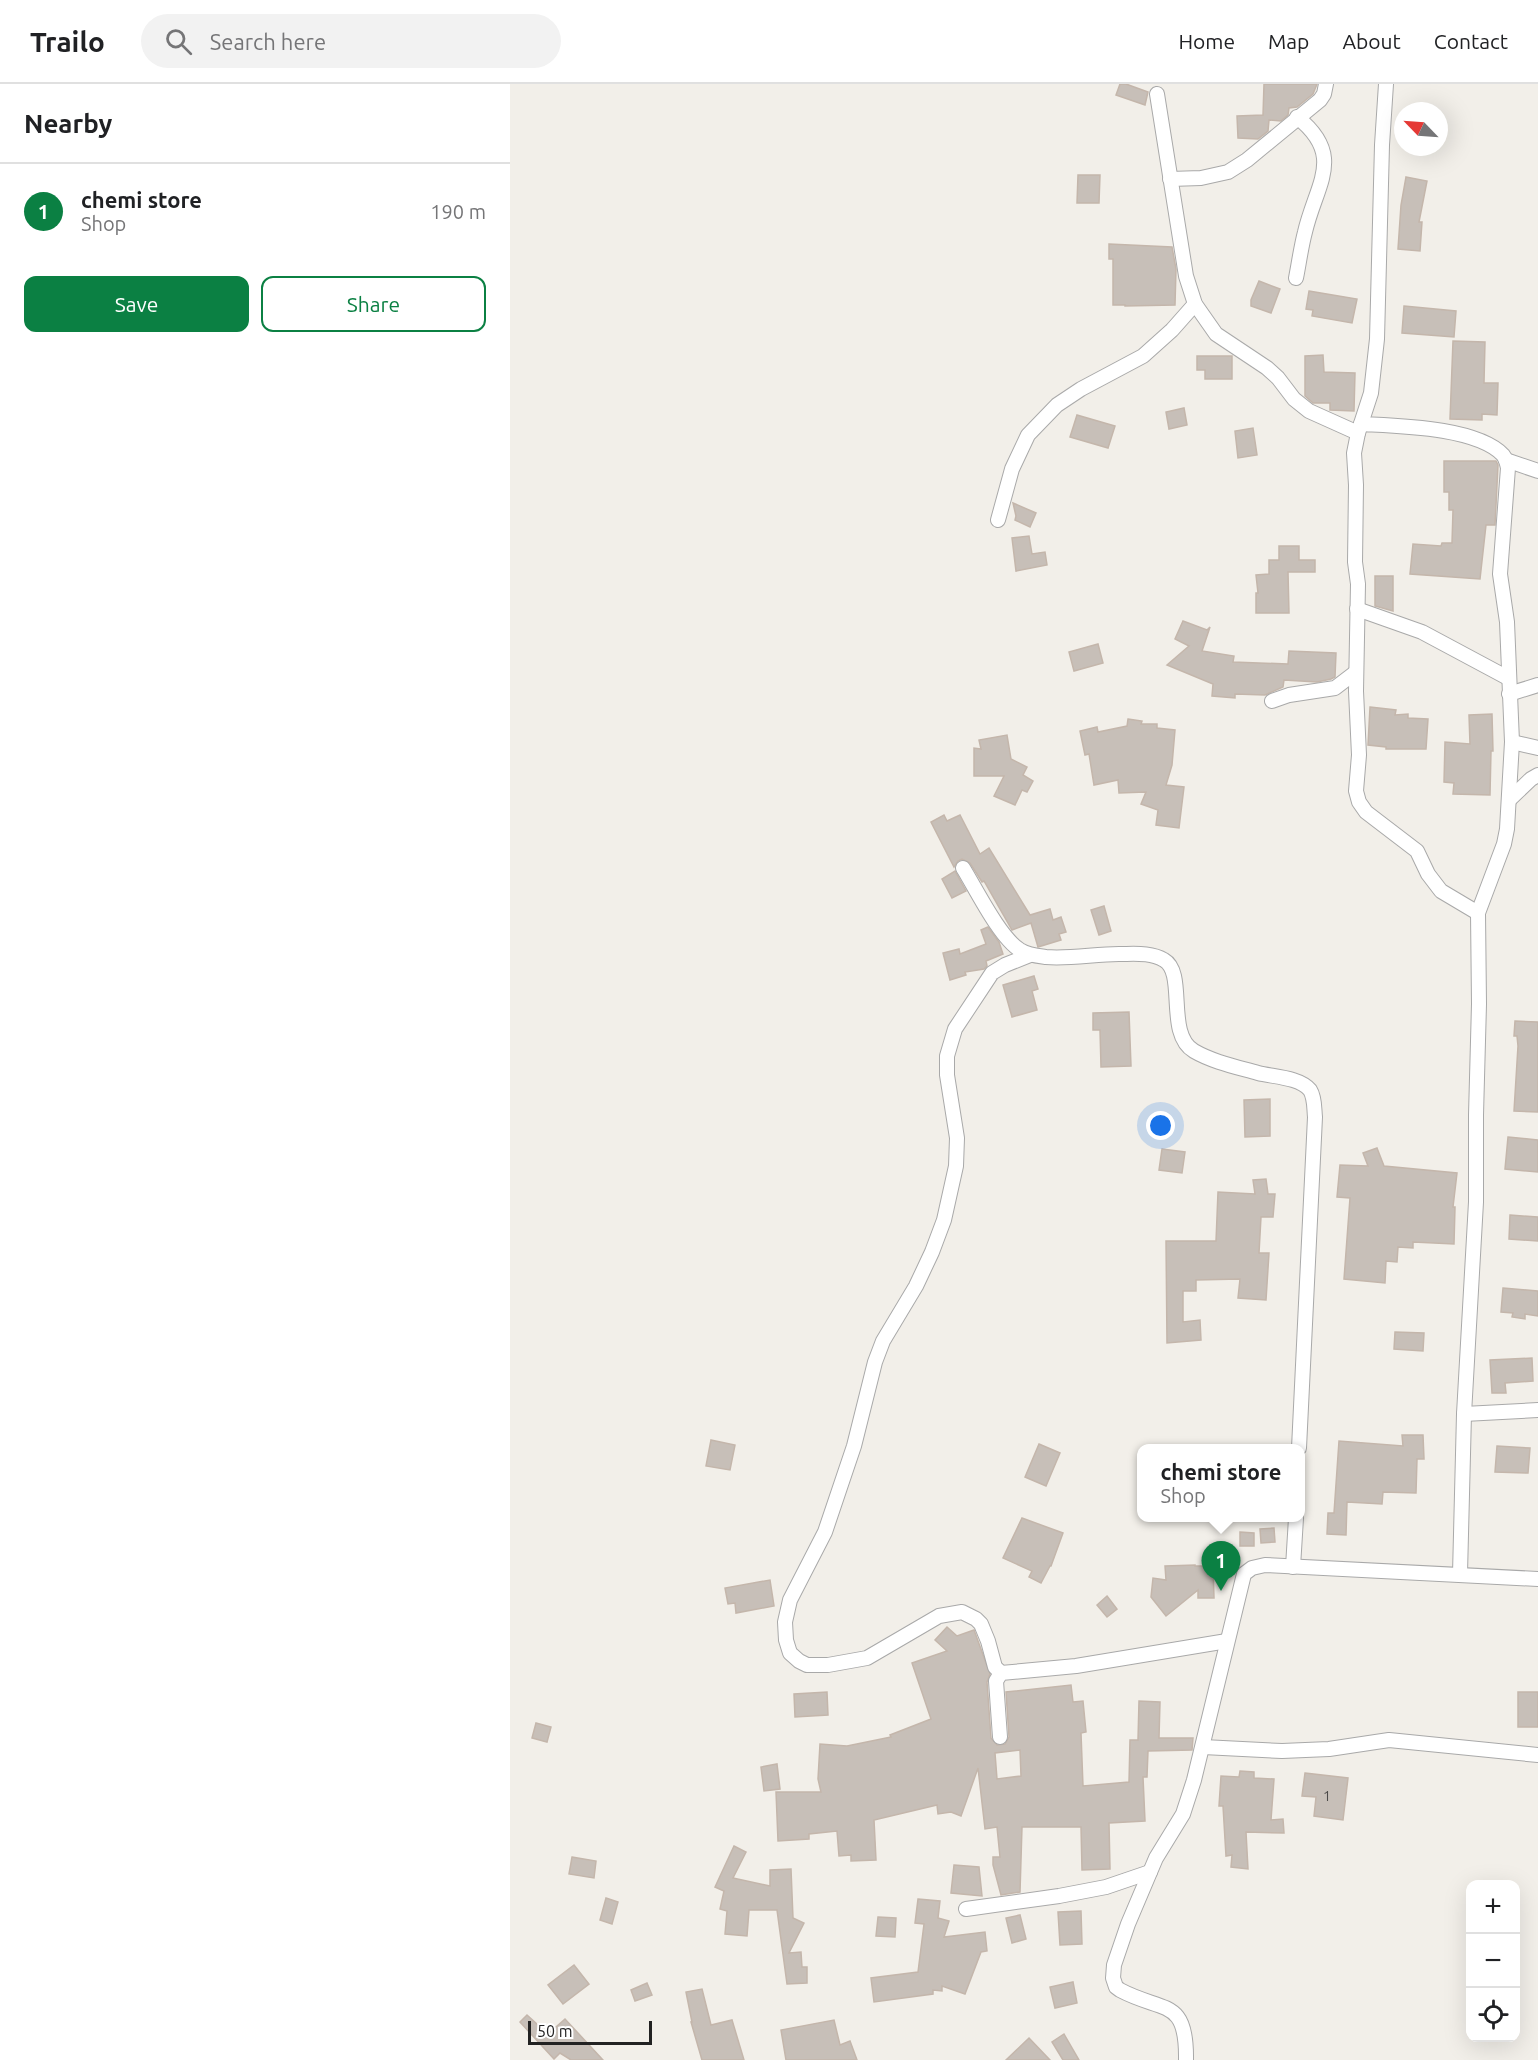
<!DOCTYPE html>
<html lang="en">
<head>
<meta charset="utf-8">
<style>
	:root { --surface:#fff; --page:#f2f2f2; --text:#202124; --muted:#757577; --line:#e0e0e0; --accent:#0b8043 }
	body { margin:0; font-family:Ubuntu,sans-serif; background:var(--page); color:var(--text) }
	.controls { position:absolute; right:18px; bottom:18px; display:grid; overflow:hidden; border-radius:12px; box-shadow:0 6px 24px #0002 }
	.controls button { width:54px; height:54px; display:grid; place-items:center; padding:0; border:0; border-bottom:2px solid var(--line); background:var(--surface); color:var(--text); font:30px sans-serif }
	.compass { position:absolute; left:884px; top:18px; width:54px; height:54px; border-radius:50%; background:var(--surface); box-shadow:0 6px 24px #0002; rotate:295deg }
	.scale { position:absolute; left:18px; bottom:15px; width:124px; box-sizing:border-box; padding-left:6px; border:3px solid #222; border-top:0; font-size:16px; line-height:21px; white-space:nowrap; color:#222; -webkit-text-stroke:4px #fff; paint-order:stroke }
	.you { position:absolute; left:651px; top:1042px; width:21px; height:21px; margin:-15px; border:4px solid #fff; border-radius:50%; background:#1a73e8; box-shadow:0 0 0 9px #1a73e833 }
	.badge { display:grid; place-items:center; width:39px; height:39px; border-radius:50%; background:var(--accent); color:#fff; font-size:20px; font-weight:700 }
	.pin { position:absolute; translate:-50% -50px; filter:drop-shadow(0 2px 3px #0008) }
	.pin::after { content:''; position:absolute; top:32px; width:21px; height:18px; background:inherit; clip-path:polygon(0 0,100% 0,50% 100%) }
	.popup { position:absolute; left:627px; top:1360px; width:168px; height:78px; box-sizing:border-box; display:grid; place-content:center; border-radius:12px; background:var(--surface); filter:drop-shadow(0 2px 4px #0005); font-size:20px; white-space:nowrap; color:var(--muted) }
	.popup b { font-size:22px; color:var(--text) }
	.popup::after { content:''; position:absolute; left:50%; top:100%; margin-left:-12px; border:12px solid transparent; border-top-color:var(--surface) }
	.list { margin:0; padding:0; list-style:none }
	h2 { display:flex; justify-content:space-between; align-items:center; height:78px; margin:0; padding:0 24px; font-size:26px }
	h2 small { font-size:20px; font-weight:400; color:var(--muted) }
	.list li { display:grid; grid-template-columns:39px 1fr auto; gap:18px; align-items:center; box-sizing:border-box; height:96px; padding:0 24px; border-top:2px solid var(--line) }
	.list b { display:block; font-size:22px; white-space:nowrap }
	.list p { margin:0; font-size:20px; white-space:nowrap; color:var(--muted) }
	.list em { font-size:20px; font-style:normal; color:var(--muted) }
	.actions { display:flex; gap:12px; padding:18px 24px }
	.actions a { flex:1; padding:14px 0; border:2px solid var(--accent); border-radius:12px; text-align:center; font-size:21px; color:var(--accent) }
	.actions .main { background:var(--accent); color:#fff }
	.icon { flex:none; width:33px; height:33px; fill:none; stroke:currentColor; stroke-width:2; stroke-linecap:round; stroke-linejoin:round }
	.map { position:relative; flex:none; width:1028px; height:1976px; overflow:hidden }
	header { display:flex; align-items:center; gap:36px; box-sizing:border-box; height:84px; padding:0 30px; background:var(--surface); border-bottom:2px solid var(--line) }
	header strong { font-size:28px }
	nav { display:flex; gap:33px; margin-inline-start:auto; font-size:21px }
	.search { width:420px; height:54px; background:var(--page); display:flex; align-items:center; gap:15px; box-sizing:border-box; padding:0 21px; border-radius:33px; color:var(--muted); font-size:22px }
	main { display:flex }
	aside { flex:1; background:var(--surface) }
	.map>svg:first-child { display:block }
</style>
</head>
<body>
<header>
<strong>Trailo</strong>
<div class="search"><svg class="icon" aria-label="search" viewBox="0 0 24 24"><circle cx="10" cy="10" r="6"/><path d="M15 15l6 6"/></svg>Search here</div>
<nav><a>Home</a><a>Map</a><a>About</a><a>Contact</a></nav>
</header>
<main>
<aside>
<h2>Nearby<small></small></h2>
<ul class="list">
<li><span class="badge">1</span><div><b>chemi store</b><p>Shop</p></div><em>190 m</em></li>
</ul>
<div class="actions"><a class="main">Save</a><a>Share</a></div>
</aside>
<div class="map">
<svg width="1028" height="1976" viewBox="0 0 1028 1976">
	<rect width="100%" height="100%" fill="#f2efe9"/>
	<g fill="#c7bfb8" stroke="#c4b6ab" stroke-width="1.5" fill-rule="evenodd">
		<polygon points="610,0 616,0 638,8 635,21 606,11"/>
		<polygon points="754,0 807,0 803,10 787,23 779,24 778,31 771,37 759,36 758,47 748,55 728,54 727,32 753,31"/>
		<polygon points="568,91 590,91 589,119 567,119"/>
		<polygon points="896,93 917,97 909,138 912,138 910,167 888,165 891,121"/>
		<polygon points="599,160 662,163 666,185 665,221 615,222 615,221 603,221 603,175 599,175"/>
		<polygon points="749,197 770,205 761,229 741,222 741,216"/>
		<polygon points="799,207 847,215 842,239 802,232 803,226 796,225"/>
		<polygon points="894,222 946,227 944,253 892,249"/>
		<polygon points="943,257 975,258 974,299 988,299 987,331 972,330 972,336 940,335"/>
		<polygon points="813,271 814,288 845,289 844,327 820,326 820,319 803,319 795,312 795,272"/>
		<polygon points="687,272 722,272 722,295 695,295 695,286 687,286"/>
		<polygon points="674,324 677,341 659,345 656,328"/>
		<polygon points="567,331 605,342 598,364 560,353"/>
		<polygon points="743,344 747,371 728,374 725,347"/>
		<polygon points="934,377 986,377 988,381 985,441 976,441 970,495 900,490 903,460 931,462 932,459 942,459 943,426 939,426 939,408 934,408"/>
		<polygon points="503,419 526,429 520,443 505,436 506,432"/>
		<polygon points="519,452 522,470 535,468 537,481 506,487 502,454"/>
		<polygon points="769,462 789,462 789,476 805,476 805,488 778,488 779,529 746,529 746,509 748,509 746,491 759,490 759,476 769,476"/>
		<polygon points="865,492 883,492 883,527 865,522"/>
		<polygon points="673,537 697,546 700,543 692,567 724,572 723,578 778,580 779,567 826,569 825,593 821,595 807,598 774,596 773,603 755,611 725,610 725,614 702,612 703,600 657,581 679,562 665,555"/>
		<polygon points="588,560 593,579 564,587 559,568"/>
		<polygon points="860,623 886,626 885,631 898,630 898,634 918,635 916,665 876,665 876,663 858,661"/>
		<polygon points="982,630 983,667 981,667 980,711 943,710 944,699 934,698 935,658 960,660 959,631"/>
		<polygon points="618,635 632,637 631,640 647,640 647,644 665,646 662,681 656,701 674,703 669,744 646,741 648,726 631,720 636,708 609,709 608,696 584,701 579,670 575,671 570,647 587,643 588,648 617,642"/>
		<polygon points="497,651 501,675 517,683 513,691 523,697 517,708 512,706 505,721 484,712 494,692 464,692 464,664 471,665 469,656"/>
		<polygon points="434,731 437,737 450,731 470,770 479,764 520,831 540,825 543,836 551,833 556,848 549,850 551,856 528,863 521,839 502,846 474,797 472,798 460,779 452,775 448,777 444,783 421,738"/>
		<polygon points="445,787 456,807 442,814 432,795"/>
		<polygon points="594,822 601,847 589,851 581,826"/>
		<polygon points="478,843 489,858 493,870 476,877 477,882 474,885 455,888 456,891 440,896 433,869 449,865 450,870 476,860 471,846"/>
		<polygon points="524,892 528,905 522,907 527,926 502,933 493,901"/>
		<polygon points="619,928 621,982 591,983 590,946 583,946 583,929"/>
		<polygon points="1005,937 1028,938 1028,1028 1004,1027 1008,962 1007,952 1004,952"/>
		<polygon points="760,1015 760,1052 735,1053 734,1016"/>
		<polygon points="998,1053 1028,1056 1028,1088 995,1085"/>
		<polygon points="867,1064 874,1082 947,1089 943,1123 945,1123 944,1160 903,1158 903,1164 888,1163 887,1178 876,1177 875,1199 834,1195 840,1114 827,1113 830,1081 858,1082 853,1069"/>
		<polygon points="652,1065 675,1068 672,1089 649,1086"/>
		<polygon points="756,1095 758,1110 765,1110 763,1133 751,1133 749,1169 759,1169 756,1216 728,1214 730,1195 686,1196 686,1207 673,1207 673,1238 690,1236 691,1256 657,1259 656,1157 706,1157 708,1108 745,1110 743,1096"/>
		<polygon points="1000,1131 1028,1133 1028,1157 999,1155"/>
		<polygon points="993,1204 1028,1207 1028,1232 1015,1230 1015,1235 1002,1233 1003,1229 991,1228"/>
		<polygon points="885,1248 914,1249 913,1267 884,1265"/>
		<polygon points="1022,1274 1023,1297 995,1299 996,1309 982,1309 980,1276"/>
		<polygon points="892,1351 913,1351 914,1375 907,1375 906,1409 873,1408 872,1420 837,1418 836,1451 817,1450 818,1429 824,1429 829,1357 893,1362"/>
		<polygon points="201,1356 225,1361 220,1386 196,1382"/>
		<polygon points="529,1360 550,1369 536,1402 515,1393"/>
		<polygon points="987,1362 1020,1364 1018,1389 985,1388"/>
		<polygon points="512,1434 553,1449 541,1482 540,1482 531,1499 519,1493 522,1487 493,1474"/>
		<polygon points="764,1444 765,1458 751,1459 750,1445"/>
		<polygon points="730,1448 744,1449 744,1462 730,1462"/>
		<polygon points="685,1481 685,1482 703,1482 704,1514 688,1514 688,1506 656,1532 641,1513 643,1494 656,1496 655,1482"/>
		<polygon points="260,1496 264,1522 226,1529 225,1519 218,1520 215,1504"/>
		<polygon points="597,1512 607,1525 597,1533 587,1521"/>
		<path d="M437 1543 447 1552 464 1546 480 1590 477 1598 481 1654 487 1661 495 1660 499 1653 496 1608 561 1601 563 1618 573 1617 576 1648 571 1649 573 1702 619 1698 620 1656H628L629 1617 650 1618 649 1654H683L682 1666 638 1667 637 1693H633L635 1737 599 1739 600 1785 572 1786 571 1743H512L510 1808 491 1811 483 1781V1773H490L487 1743 475 1745 468 1684 451 1732 441 1728 428 1730 427 1721 364 1736 366 1776 341 1777V1771L329 1772 327 1747 299 1750V1755L268 1757 266 1708H311L308 1695 310 1660 337 1662 381 1653 380 1651 421 1635 402 1579 437 1567 425 1556ZM510 1666 511 1692 487 1695 485 1669Z"/>
		<polygon points="317,1608 318,1631 285,1633 284,1610"/>
		<rect x="1008" y="1608" width="20" height="35"/>
		<polygon points="26,1639 41,1643 37,1658 22,1654"/>
		<polygon points="267,1680 270,1705 254,1707 251,1683"/>
		<polygon points="730,1687 744,1688 744,1694 764,1695 761,1736 773,1735 774,1749 736,1748 738,1785 721,1783 722,1771 716,1772 713,1722 709,1722 711,1692 729,1693"/>
		<polygon points="795,1689 838,1694 833,1736 804,1732 806,1713 792,1712"/>
		<polygon points="224,1762 236,1768 223,1794 260,1802 260,1786 281,1785 283,1834 294,1839 279,1869 291,1868 292,1883 297,1883 297,1899 277,1900 267,1826 239,1826 237,1852 215,1850 217,1827 210,1825 214,1807 205,1803"/>
		<polygon points="62,1773 86,1777 84,1794 59,1790"/>
		<polygon points="444,1781 469,1783 472,1812 441,1809"/>
		<polygon points="96,1814 108,1818 102,1840 90,1836"/>
		<polygon points="408,1815 430,1817 428,1834 439,1837 434,1853 475,1848 477,1867 471,1868 455,1910 432,1902 432,1907 423,1906 423,1910 364,1918 361,1894 408,1888 414,1840 405,1839"/>
		<polygon points="571,1827 572,1860 550,1861 548,1828"/>
		<polygon points="510,1831 516,1855 502,1859 496,1834"/>
		<polygon points="368,1833 386,1834 385,1853 366,1852"/>
		<polygon points="64,1881 79,1900 53,1920 38,1901"/>
		<polygon points="563,1898 567,1919 545,1924 540,1903"/>
		<polygon points="137,1899 142,1911 125,1917 121,1906"/>
		<polygon points="192,1905 201,1941 222,1936 234,1976 192,1976 181,1938 182,1938 176,1908"/>
		<polygon points="17,1931 38,1950 55,1935 93,1976 61,1976 50,1969 44,1975 10,1938"/>
		<polygon points="324,1936 330,1961 340,1957 347,1976 276,1976 271,1946"/>
		<polygon points="554,1950 569,1976 553,1976 542,1958"/>
		<polygon points="519,1954 540,1976 496,1976"/>
	</g>
	<g fill="none" stroke-linecap="round" stroke-linejoin="round">
		<g stroke="#a9a9a9" stroke-width="16">
			<g id="minor">
				<polyline points="876,0 872,61 867,255 861,309 848,349 844,369 846,401 845,478 848,500 846,607 849,671 846,707 849,718 856,728 907,767 918,790 931,807 968,829"/>
				<polyline points="647,10 676,192 685,220 706,250 757,284 768,294 784,315 799,327 848,349"/>
				<polyline points="660,95 691,94 718,88 737,76 810,16 814,10 816,0"/>
				<path d="M786 194C789 179 791 163 795 148 806 100 836 72 787 33"/>
				<path d="M851 340C887 342 966 343 993 371 996 375 997 379 998 384L990 490 997 538 1002 658 997 745 994 760 968 829 969 920 966 1031V1118L954 1330 950 1490"/>
				<polyline points="996,376 1028,387"/>
				<polyline points="488,436 502,385 518,351 547,321 571,305 633,272 662,246 685,220"/>
				<polyline points="847,525 912,548 998,594"/>
				<polyline points="999,610 1028,601"/>
				<polyline points="762,617 779,611 825,604 846,588"/>
				<polyline points="1002,658 1028,664"/>
				<polyline points="999,716 1021,695 1028,691"/>
				<path d="M453 784C466 805 490 854 510 866 517 871 528 872 536 873 560 875 585 870 609 870 624 870 641 868 654 876 677 889 655 950 684 967 703 978 727 983 748 989 763 993 789 993 800 1006 805 1014 804 1024 805 1033L789 1364"/>
				<polyline points="954,1330 1028,1326"/>
				<polyline points="783,1483 786,1434"/>
				<polyline points="491,1589 485,1583 478,1557 471,1540 466,1535 452,1528 429,1532 357,1574 318,1581 297,1581 289,1577 280,1569 276,1556 275,1538 280,1516 315,1448 344,1362 365,1278 373,1257 406,1202 422,1168 434,1136 446,1082 447,1054 437,991 437,972 445,945 482,889 495,881 520,871"/>
				<polyline points="490,1653 486,1597 491,1589 566,1582 717,1557"/>
				<polyline points="693,1663 772,1667 819,1665 879,1656 1028,1671"/>
				<polyline points="456,1825 549,1812 596,1803 640,1788"/>
				<path d="M676 1976C677 1913 653 1929 610 1906L606 1903 603 1894 604 1881 618 1840 646 1774 673 1730 684 1696 734 1490 742 1484 755 1481 1028 1495"/>
			</g>
		</g>
		<use href="#minor" stroke="#fff" stroke-width="14"/>
	</g>
	<g text-anchor="middle" stroke-width="4.5" stroke-linejoin="round" paint-order="stroke">
		<g font-size="14" fill="#4b4948">
			<text x="817" y="1717">1</text>
		</g>
	</g>
</svg>
<div class="controls">
<button>+</button>
<button>−</button>
<button><svg class="icon" aria-label="locate" viewBox="0 0 24 24"><circle cx="12" cy="12" r="6"/><path d="M12 2v4M12 18v4M2 12h4M18 12h4"/></svg></button>
</div>
<svg class="compass" viewBox="-18 -18 36 36"><path d="M0-13l5 13h-10z" fill="#e53935"/><path d="M0 13l5-13h-10z" fill="#757577"/></svg>
<div class="scale">50 m</div>
<div class="you"></div>
<div class="pin badge" style="left:711px;top:1507px">1</div>
<div class="popup"><b>chemi store</b>Shop</div>
</div>
</main>
</body>
</html>
